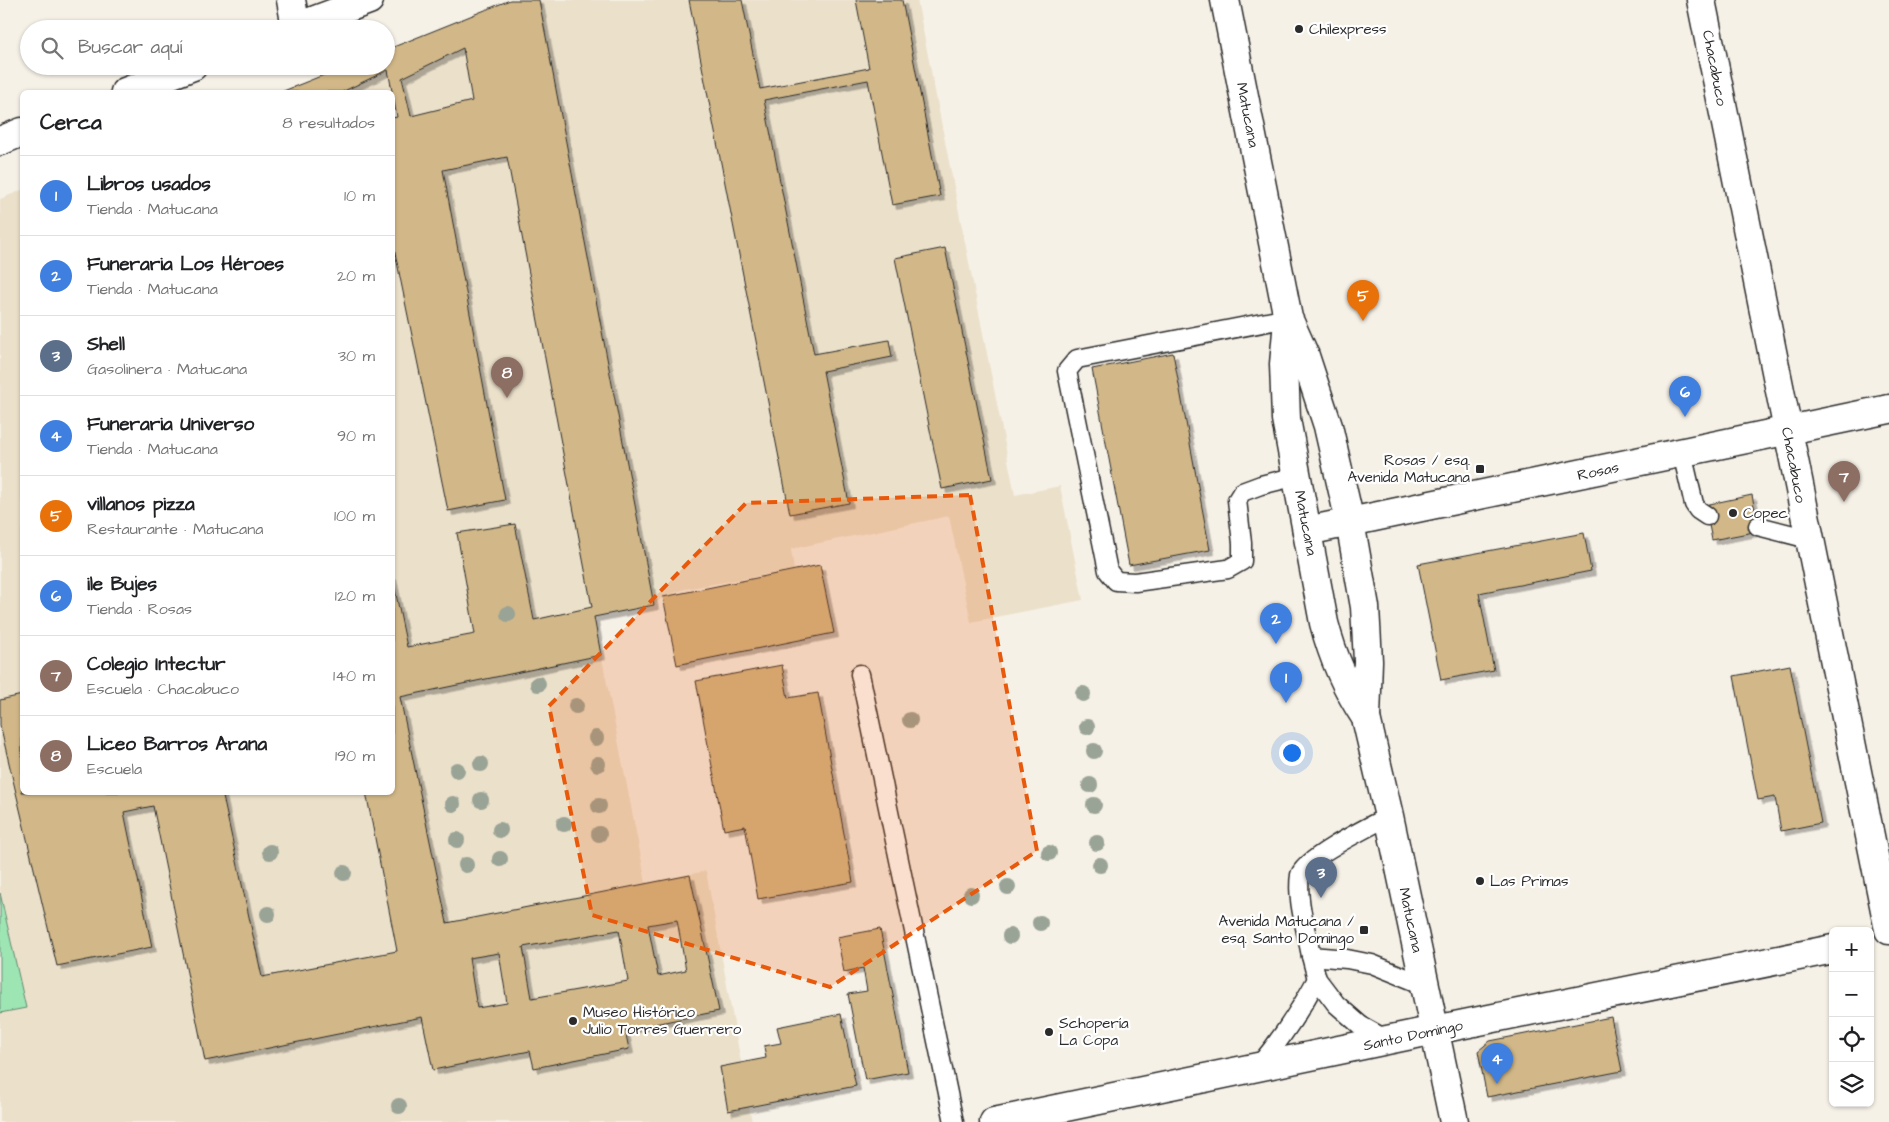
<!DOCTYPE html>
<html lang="es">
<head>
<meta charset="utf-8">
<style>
	:root { --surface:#fff; --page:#f6f6f6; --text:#202124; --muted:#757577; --line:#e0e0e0; --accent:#111827 }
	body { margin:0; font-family:"Architects Daughter",sans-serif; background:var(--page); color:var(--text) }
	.controls { position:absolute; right:15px; bottom:15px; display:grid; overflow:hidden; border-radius:8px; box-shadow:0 1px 4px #0004 }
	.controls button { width:45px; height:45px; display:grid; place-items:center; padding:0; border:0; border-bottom:1px solid var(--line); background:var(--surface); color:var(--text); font:25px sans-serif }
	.you { position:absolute; left:1291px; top:752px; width:18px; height:18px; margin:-12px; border:4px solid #fff; border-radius:50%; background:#1a73e8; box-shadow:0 0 0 8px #1a73e833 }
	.badge { display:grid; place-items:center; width:32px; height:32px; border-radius:50%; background:var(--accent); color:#fff; font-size:16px; font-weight:700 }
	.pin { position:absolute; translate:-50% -41px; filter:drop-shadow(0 1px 2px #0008) }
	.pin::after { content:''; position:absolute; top:26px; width:18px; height:15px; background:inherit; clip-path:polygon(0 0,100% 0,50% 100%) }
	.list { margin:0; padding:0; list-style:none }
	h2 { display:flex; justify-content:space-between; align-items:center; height:65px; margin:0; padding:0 20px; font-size:21px }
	h2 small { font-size:16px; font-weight:400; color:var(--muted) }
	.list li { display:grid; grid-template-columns:32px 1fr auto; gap:15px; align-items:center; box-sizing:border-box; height:80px; padding:0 20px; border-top:1px solid var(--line) }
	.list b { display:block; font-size:19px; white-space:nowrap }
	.list p { margin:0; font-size:16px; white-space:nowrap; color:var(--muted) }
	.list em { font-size:16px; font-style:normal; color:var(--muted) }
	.icon { flex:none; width:28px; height:28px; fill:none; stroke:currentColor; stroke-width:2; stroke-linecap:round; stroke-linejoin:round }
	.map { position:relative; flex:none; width:1889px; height:1122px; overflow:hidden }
	.search { position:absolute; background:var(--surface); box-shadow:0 1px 4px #0004; left:20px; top:20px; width:375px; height:55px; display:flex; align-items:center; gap:12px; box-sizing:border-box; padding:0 18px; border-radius:28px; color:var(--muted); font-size:19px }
	.panel { position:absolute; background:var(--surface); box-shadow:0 1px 4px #0004; left:20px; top:90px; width:375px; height:705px; border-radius:8px }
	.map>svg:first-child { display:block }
</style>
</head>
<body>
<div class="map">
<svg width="1889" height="1122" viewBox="0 0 1889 1122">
	<defs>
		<filter id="shadow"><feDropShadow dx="4.5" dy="4.5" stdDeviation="0" flood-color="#0004"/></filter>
	</defs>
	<rect width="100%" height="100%" fill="#f6f1e7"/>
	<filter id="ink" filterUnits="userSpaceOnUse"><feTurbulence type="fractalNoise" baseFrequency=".02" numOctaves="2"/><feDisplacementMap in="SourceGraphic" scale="10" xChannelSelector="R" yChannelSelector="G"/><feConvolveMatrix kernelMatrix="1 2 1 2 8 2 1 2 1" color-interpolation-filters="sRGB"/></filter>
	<g filter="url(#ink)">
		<polygon fill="#ebe0ca" points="510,0 917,0 1015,495 1060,486 1083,600 971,622 949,516 791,549 794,570 685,589 663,597 654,605 594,617 646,883 706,871 752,1122 0,1122 0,199 22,190 22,792 392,792 392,92 281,92 346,66 386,66 386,50"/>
		<polygon fill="#9de6b4" stroke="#648870" points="0,893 26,1008 0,1013"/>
		<g fill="#d2b888" stroke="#2b2b2b" fill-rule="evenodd" filter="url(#shadow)">
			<path d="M510 0H539L654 605 594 617 601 655 400 697 447 923 690 875 719 1011 625 1030 629 1049 534 1068 530 1051 433 1070 422 1017 205 1061 153 806 124 812 152 947 57 966 0 725V700L22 695V792H222L262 977 397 951 366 792H392V575L407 647 475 634 457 533 515 524 534 620 592 607 507 157 443 170 505 500 448 511 392 238V118L397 117 388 70 342 92H281L346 66H386V50ZM463 48 472 101 411 116 402 78ZM677 920 686 970 658 976 648 925ZM619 930 628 981 532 998 523 947ZM499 953 507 1003 477 1008 469 958Z"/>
			<polygon points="689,0 742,0 760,89 869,68 856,0 902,0 940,196 892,205 868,80 764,100 814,354 889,340 892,357 823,371 849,503 790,514"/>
			<polygon points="945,248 992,479 942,489 895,258"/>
			<polygon points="1173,353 1210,550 1129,565 1092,369"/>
			<polygon points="1752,495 1759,531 1712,540 1705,505"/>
			<polygon points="1584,533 1591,571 1479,593 1494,670 1441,680 1418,564"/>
			<polygon points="820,565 834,633 677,665 663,597"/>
			<polygon points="782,665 788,698 818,693 853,882 758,899 745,826 724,830 696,681"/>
			<polygon points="1790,665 1821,823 1781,831 1775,797 1758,800 1734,676"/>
			<polygon points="880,929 908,1072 865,1080 848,994 867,991 863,968 844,972 837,937"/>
			<polygon points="841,1014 856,1086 728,1111 720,1067 766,1058 764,1046 781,1043 777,1027"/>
			<polygon points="1611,1017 1622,1071 1487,1097 1478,1051 1490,1041"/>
		</g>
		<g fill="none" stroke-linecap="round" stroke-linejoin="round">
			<g stroke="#2b2b2b" stroke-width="21">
				<g id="service">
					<polyline points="1288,318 1077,359 1067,371 1108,571 1116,581 1135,582 1228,569 1242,561 1242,543 1237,500 1242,492 1261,485 1297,476"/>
					<polyline points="1682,453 1694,504 1698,510 1707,516"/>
					<polyline points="1758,526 1809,539"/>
					<polyline points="860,674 954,1122"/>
					<path d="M1389 816C1372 825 1303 859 1300 875 1296 900 1307 932 1311 956L1347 959 1372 964 1424 985"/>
					<polyline points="1311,956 1317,979 1336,1004 1360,1025 1387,1040"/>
					<path d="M1258 1067C1281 1039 1300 1011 1317 979"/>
				</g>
			</g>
			<g stroke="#2b2b2b" stroke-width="31">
				<g id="minor">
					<polyline points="291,0 296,27"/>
					<polyline points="1701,0 1889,930"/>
					<polyline points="1435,1030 1833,949"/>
				</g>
			</g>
			<g stroke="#2b2b2b" stroke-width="31">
				<g id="tertiary">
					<polyline points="1307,531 1889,409"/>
					<polyline points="994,1122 1435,1030"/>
				</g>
			</g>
			<g stroke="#2b2b2b" stroke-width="31">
				<g id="primary">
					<polyline points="1225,0 1288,318 1305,356 1328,426 1350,522 1365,607 1368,661 1366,718 1389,816 1454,1122"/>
					<polyline points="291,29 369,0"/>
					<polyline points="125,92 193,66"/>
					<polyline points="0,141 22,132"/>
					<path d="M1288 321 1284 364 1286 419 1324 623C1333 658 1346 688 1366 718"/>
				</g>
			</g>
			<use href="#service" stroke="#fff" stroke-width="18"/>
			<use href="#minor" stroke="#fff" stroke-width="28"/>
			<use href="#tertiary" stroke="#fff" stroke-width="28"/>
			<use href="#primary" stroke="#fff" stroke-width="28"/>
		</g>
		<g fill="#99a396">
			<circle cx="508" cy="614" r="8"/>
			<circle cx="538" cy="684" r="8"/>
			<circle cx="1083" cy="694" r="8"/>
			<circle cx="576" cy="706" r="8"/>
			<circle cx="910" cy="720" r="8"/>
			<circle cx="1087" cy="727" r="8"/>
			<circle cx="596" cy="738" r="8"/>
			<circle cx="1094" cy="751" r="8"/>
			<circle cx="481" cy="764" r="8"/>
			<circle cx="598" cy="764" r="8"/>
			<circle cx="457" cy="770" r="8"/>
			<circle cx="1090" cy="785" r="8"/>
			<circle cx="481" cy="800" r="8"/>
			<circle cx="453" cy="804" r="8"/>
			<circle cx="1094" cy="805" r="8"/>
			<circle cx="599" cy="806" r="8"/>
			<circle cx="564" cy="824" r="8"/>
			<circle cx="500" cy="830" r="8"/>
			<circle cx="599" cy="834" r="8"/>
			<circle cx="457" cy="840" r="8"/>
			<circle cx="1097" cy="843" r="8"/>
			<circle cx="270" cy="852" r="8"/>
			<circle cx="1049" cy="853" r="8"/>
			<circle cx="500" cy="859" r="8"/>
			<circle cx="466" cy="865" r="8"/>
			<circle cx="1100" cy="865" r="8"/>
			<circle cx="344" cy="873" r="8"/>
			<circle cx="1008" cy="887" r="8"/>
			<circle cx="971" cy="895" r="8"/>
			<circle cx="268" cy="914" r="8"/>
			<circle cx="1040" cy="923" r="8"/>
			<circle cx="1010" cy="936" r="8"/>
			<circle cx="399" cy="1106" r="8"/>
		</g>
	</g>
	<path fill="#e8590c" fill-opacity="0.2" stroke="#e8590c" stroke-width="4" stroke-dasharray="10 6" stroke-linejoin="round" d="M970 495 1037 851 830 987 592 915 549 706 746 503Z"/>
	<g fill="#2b2b2b" stroke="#fff" stroke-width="2">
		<circle cx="1299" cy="29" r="5"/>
		<rect x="1475" y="464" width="10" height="10" rx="2.5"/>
		<circle cx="1733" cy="513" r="5"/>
		<circle cx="1480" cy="881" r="5"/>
		<rect x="1359" y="925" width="10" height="10" rx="2.5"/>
		<circle cx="573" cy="1021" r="5"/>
		<circle cx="1049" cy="1032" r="5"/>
	</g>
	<g text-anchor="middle" stroke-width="4.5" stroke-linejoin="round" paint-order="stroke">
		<g font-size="15" fill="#2b2b2b" stroke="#fff" text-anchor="start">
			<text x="1309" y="34">Chilexpress</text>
			<text x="1470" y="465" text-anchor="end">Rosas / esq.<tspan x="1470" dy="17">Avenida Matucana</tspan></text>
			<text x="1743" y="518">Copec</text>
			<text x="1490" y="886">Las Primas</text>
			<text x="1354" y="926" text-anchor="end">Avenida Matucana /<tspan x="1354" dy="17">esq. Santo Domingo</tspan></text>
			<text x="583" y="1017">Museo Histórico<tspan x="583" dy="17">Julio Torres Guerrero</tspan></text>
			<text x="1059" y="1028">Schopería<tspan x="1059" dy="17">La Copa</tspan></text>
		</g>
		<g font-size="15" fill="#2b2b2b" stroke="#fff">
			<text transform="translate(1715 68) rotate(79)" y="5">Chacabuco</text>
			<text transform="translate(1248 115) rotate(79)" y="5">Matucana</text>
			<text transform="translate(1794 465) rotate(79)" y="5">Chacabuco</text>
			<text transform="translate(1598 471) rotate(-12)" y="5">Rosas</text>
			<text transform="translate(1306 523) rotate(79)" y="5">Matucana</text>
			<text transform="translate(1411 920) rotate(78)" y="5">Matucana</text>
			<text transform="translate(1413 1035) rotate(-12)" y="5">Santo Domingo</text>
		</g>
	</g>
</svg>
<div class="controls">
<button>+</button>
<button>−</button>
<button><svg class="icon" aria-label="locate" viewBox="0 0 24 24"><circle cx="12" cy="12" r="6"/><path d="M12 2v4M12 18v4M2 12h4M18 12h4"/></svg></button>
<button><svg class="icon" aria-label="layers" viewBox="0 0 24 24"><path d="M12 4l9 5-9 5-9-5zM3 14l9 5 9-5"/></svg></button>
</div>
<div class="you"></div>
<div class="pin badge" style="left:1286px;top:703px;background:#3f7fe0">1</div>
<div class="pin badge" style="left:1276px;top:644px;background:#3f7fe0">2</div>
<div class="pin badge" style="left:1321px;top:898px;background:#5c6f8a">3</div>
<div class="pin badge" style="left:1497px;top:1084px;background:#3f7fe0">4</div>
<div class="pin badge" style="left:1363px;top:321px;background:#e8710a">5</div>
<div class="pin badge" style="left:1685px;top:417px;background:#3f7fe0">6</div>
<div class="pin badge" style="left:1844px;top:502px;background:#8d6e63">7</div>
<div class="pin badge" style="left:507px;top:398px;background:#8d6e63">8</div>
<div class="search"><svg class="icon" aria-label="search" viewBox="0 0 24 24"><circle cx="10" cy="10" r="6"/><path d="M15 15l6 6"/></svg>Buscar aquí</div>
<section class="panel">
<h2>Cerca<small>8 resultados</small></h2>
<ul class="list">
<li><span class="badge" style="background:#3f7fe0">1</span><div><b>Libros usados</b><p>Tienda · Matucana</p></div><em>10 m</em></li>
<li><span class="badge" style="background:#3f7fe0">2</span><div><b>Funeraria Los Héroes</b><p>Tienda · Matucana</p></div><em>20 m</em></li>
<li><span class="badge" style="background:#5c6f8a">3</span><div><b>Shell</b><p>Gasolinera · Matucana</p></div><em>30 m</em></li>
<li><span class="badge" style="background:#3f7fe0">4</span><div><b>Funeraria Universo</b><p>Tienda · Matucana</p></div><em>90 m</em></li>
<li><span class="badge" style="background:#e8710a">5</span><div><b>villanos pizza</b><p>Restaurante · Matucana</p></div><em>100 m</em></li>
<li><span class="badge" style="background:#3f7fe0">6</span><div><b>ile Bujes</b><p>Tienda · Rosas</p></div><em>120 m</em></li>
<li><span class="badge" style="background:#8d6e63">7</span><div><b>Colegio Intectur</b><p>Escuela · Chacabuco</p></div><em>140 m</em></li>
<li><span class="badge" style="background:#8d6e63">8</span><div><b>Liceo Barros Arana</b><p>Escuela</p></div><em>190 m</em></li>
</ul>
</section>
</div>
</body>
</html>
